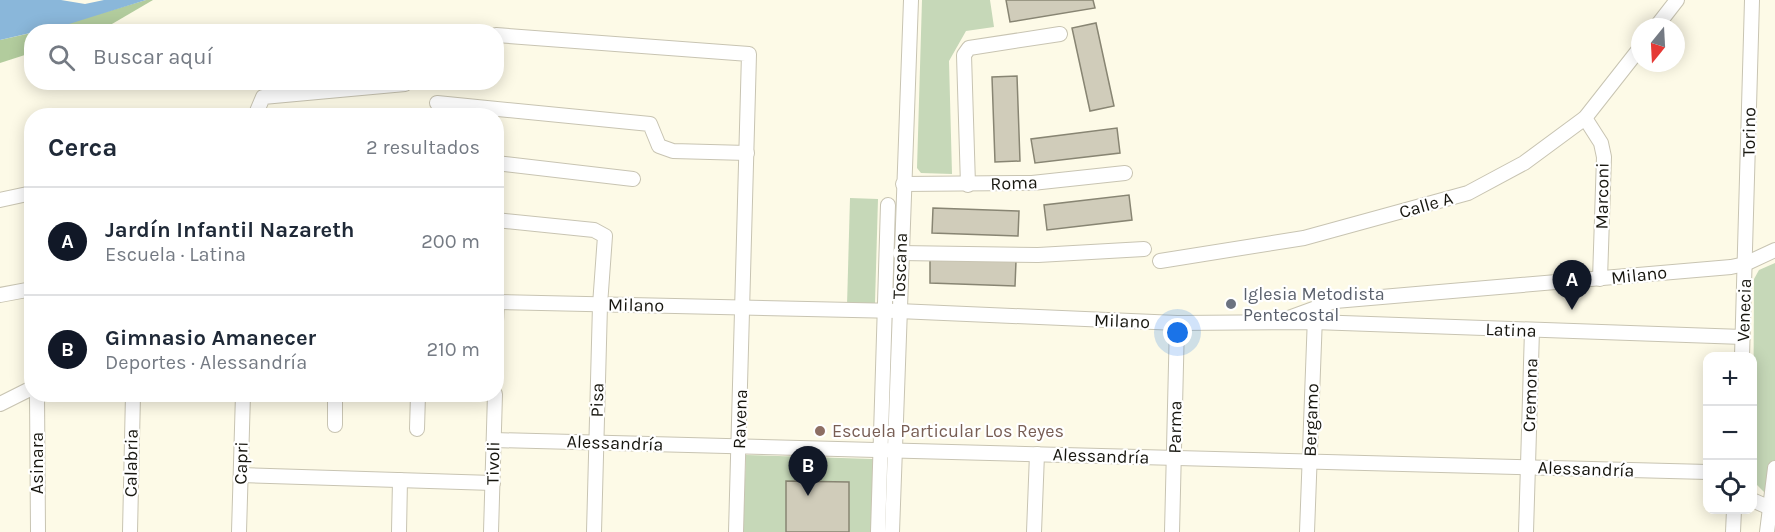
<!DOCTYPE html>
<html lang="es">
<head>
<meta charset="utf-8">
<style>
	:root { --surface:#fff; --page:#f2f2f3; --text:#1f2937; --muted:#747a83; --line:#e0e1e3; --accent:#111827 }
	body { margin:0; font-family:Karla,sans-serif; background:var(--page); color:var(--text) }
	.controls { position:absolute; right:18px; bottom:18px; display:grid; overflow:hidden; border-radius:12px; box-shadow:0 3px 15px #0003 }
	.controls button { width:54px; height:54px; display:grid; place-items:center; padding:0; border:0; border-bottom:2px solid var(--line); background:var(--surface); color:var(--text); font:30px sans-serif }
	.compass { position:absolute; left:1631px; top:18px; width:54px; height:54px; border-radius:50%; background:var(--surface); box-shadow:0 3px 15px #0003; rotate:198deg }
	.you { position:absolute; left:1178px; top:333px; width:21px; height:21px; margin:-15px; border:4px solid #fff; border-radius:50%; background:#1a73e8; box-shadow:0 0 0 9px #1a73e833 }
	.badge { display:grid; place-items:center; width:39px; height:39px; border-radius:50%; background:var(--accent); color:#fff; font-size:20px; font-weight:700 }
	.pin { position:absolute; translate:-50% -50px; filter:drop-shadow(0 2px 3px #0008) }
	.pin::after { content:''; position:absolute; top:32px; width:21px; height:18px; background:inherit; clip-path:polygon(0 0,100% 0,50% 100%) }
	.list { margin:0; padding:0; list-style:none }
	h2 { display:flex; justify-content:space-between; align-items:center; height:78px; margin:0; padding:0 24px; font-size:26px }
	h2 small { font-size:20px; font-weight:400; color:var(--muted) }
	.list li { display:grid; grid-template-columns:39px 1fr auto; gap:18px; align-items:center; box-sizing:border-box; height:108px; padding:0 24px; border-top:2px solid var(--line) }
	.list b { display:block; font-size:22px; white-space:nowrap }
	.list p { margin:0; font-size:20px; white-space:nowrap; color:var(--muted) }
	.list em { font-size:20px; font-style:normal; color:var(--muted) }
	.icon { flex:none; width:33px; height:33px; fill:none; stroke:currentColor; stroke-width:2; stroke-linecap:round; stroke-linejoin:round }
	.map { position:relative; flex:none; width:1775px; height:532px; overflow:hidden }
	.search { position:absolute; background:var(--surface); box-shadow:0 3px 15px #0003; left:24px; top:24px; width:480px; height:66px; display:flex; align-items:center; gap:15px; box-sizing:border-box; padding:0 21px; border-radius:24px; color:var(--muted); font-size:22px }
	.panel { position:absolute; background:var(--surface); box-shadow:0 3px 15px #0003; left:24px; top:108px; width:480px; height:294px; border-radius:24px }
	.map>svg:first-child { display:block }
</style>
</head>
<body>
<div class="map">
<svg width="1775" height="532" viewBox="0 0 1775 532">
	<rect width="100%" height="100%" fill="#fdfae7"/>
	<g fill="#c6d8b8">
		<polygon points="922,0 990,0 994,27 966,31 949,61 952,174 921,173 917,168"/>
		<polygon points="850,198 878,199 875,303 871,306 847,306"/>
		<polygon points="1775,263 1775,470 1767,495 1753,481 1754,279 1759,270"/>
		<polygon points="746,455 873,459 871,532 743,532"/>
	</g>
	<g fill="#b2cc9d">
		<polygon points="146,0 153,0 100,31 38,32"/>
		<polygon points="31,33 31,53 0,63 0,40"/>
	</g>
	<polygon fill="#8ab7da" points="0,0 61,0 85,4 104,0 146,0 69,24 0,40"/>
	<g fill="#d0ccba" stroke="#888573" stroke-width="1.5">
		<polygon points="1006,0 1093,0 1095,8 1010,22"/>
		<polygon points="1096,23 1114,106 1090,111 1072,28"/>
		<polygon points="1017,76 1020,161 995,162 992,77"/>
		<polygon points="1117,128 1120,153 1035,163 1031,139"/>
		<polygon points="1129,195 1132,220 1047,230 1044,205"/>
		<polygon points="933,208 1019,211 1018,236 932,233"/>
		<polygon points="930,259 1016,261 1015,286 930,283"/>
		<polygon points="786,481 849,482 849,532 786,532"/>
	</g>
	<g fill="none" stroke-linecap="round" stroke-linejoin="round">
		<g stroke="#c8c4b2" stroke-width="16">
			<g id="minor">
				<polyline points="1656,27 1677,0"/>
				<polyline points="496,35 749,54 736,532"/>
				<polyline points="437,103 650,124 659,146 673,151 747,153"/>
				<polyline points="255,116 263,97 405,84"/>
				<polyline points="1585,118 1601,143 1604,157 1600,279"/>
				<polyline points="496,163 633,179"/>
				<polyline points="903,184 1032,183 1125,173"/>
				<polyline points="968,185 964,55 969,48 1060,34"/>
				<polyline points="0,200 32,193"/>
				<polyline points="496,220 594,230 605,236 600,305 594,532"/>
				<polyline points="900,253 1038,255 1144,249"/>
				<polyline points="1160,261 1304,238 1468,193 1524,163 1585,118 1640,48"/>
				<polyline points="0,295 32,289"/>
				<polyline points="496,302 898,311 1177,323 1314,322 1743,337"/>
				<polyline points="1283,320 1335,301 1731,267 1745,264 1775,250"/>
				<polyline points="496,321 497,302"/>
				<polyline points="1742,356 1752,0"/>
				<polyline points="37,394 38,532"/>
				<polyline points="0,404 32,388"/>
				<polyline points="335,425 335,394"/>
				<polyline points="417,429 418,394"/>
				<polyline points="494,440 1708,472"/>
				<polyline points="241,475 493,483"/>
				<polyline points="1752,500 1775,510"/>
				<polyline points="130,532 133,394"/>
				<polyline points="239,532 243,394"/>
				<polyline points="399,532 400,480"/>
				<polyline points="491,532 495,394"/>
				<polyline points="878,532 888,205"/>
				<polyline points="892,532 911,0"/>
				<polyline points="1034,532 1037,454"/>
				<polyline points="1172,532 1177,323"/>
				<polyline points="1307,532 1315,316"/>
				<polyline points="1526,532 1532,330"/>
				<polyline points="1733,532 1734,510"/>
				<polyline points="1767,532 1775,468"/>
			</g>
		</g>
		<use href="#minor" stroke="#fff" stroke-width="14"/>
	</g>
	<circle fill="#6b7280" stroke="#fff" stroke-width="2" cx="1231" cy="304" r="6"/>
	<circle fill="#8d6e63" stroke="#fff" stroke-width="2" cx="820" cy="431" r="6"/>
	<g text-anchor="middle" stroke-width="4.5" stroke-linejoin="round" paint-order="stroke">
		<g font-size="18" fill="#17160f" stroke="#fff">
			<text transform="translate(1749 132) rotate(-89)" y="6">Torino</text>
			<text transform="translate(1014 183) rotate(-2)" y="6">Roma</text>
			<text transform="translate(1602 196) rotate(-89)" y="6">Marconi</text>
			<text transform="translate(1426 205) rotate(-16)" y="6">Calle A</text>
			<text transform="translate(900 266) rotate(-88)" y="6">Toscana</text>
			<text transform="translate(1639 275) rotate(-6)" y="6">Milano</text>
			<text transform="translate(636 305) rotate(1)" y="6">Milano</text>
			<text transform="translate(1744 310) rotate(-88)" y="6">Venecia</text>
			<text transform="translate(1122 321) rotate(2)" y="6">Milano</text>
			<text transform="translate(1511 330) rotate(2)" y="6">Latina</text>
			<text transform="translate(1530 395) rotate(-88)" y="6">Cremona</text>
			<text transform="translate(597 400) rotate(-89)" y="6">Pisa</text>
			<text transform="translate(740 419) rotate(-88)" y="6">Ravena</text>
			<text transform="translate(1311 420) rotate(-88)" y="6">Bergamo</text>
			<text transform="translate(1175 427) rotate(-89)" y="6">Parma</text>
			<text transform="translate(615 443) rotate(2)" y="6">Alessandría</text>
			<text transform="translate(1101 456) rotate(2)" y="6">Alessandría</text>
			<text transform="translate(37 463) rotate(-90)" y="6">Asinara</text>
			<text transform="translate(131 463) rotate(-89)" y="6">Calabria</text>
			<text transform="translate(241 463) rotate(-88)" y="6">Capri</text>
			<text transform="translate(493 463) rotate(-89)" y="6">Tivoli</text>
			<text transform="translate(1586 469) rotate(2)" y="6">Alessandría</text>
		</g>
		<g font-size="18" fill="#5b616d" stroke="#fff" text-anchor="start">
			<text x="1243" y="300">Iglesia Metodista<tspan x="1243" dy="21">Pentecostal</tspan></text>
		</g>
		<g font-size="18" fill="#785e54" stroke="#fff" text-anchor="start">
			<text x="832" y="437">Escuela Particular Los Reyes</text>
		</g>
	</g>
</svg>
<div class="controls">
<button>+</button>
<button>−</button>
<button><svg class="icon" aria-label="locate" viewBox="0 0 24 24"><circle cx="12" cy="12" r="6"/><path d="M12 2v4M12 18v4M2 12h4M18 12h4"/></svg></button>
</div>
<svg class="compass" viewBox="-18 -18 36 36"><path d="M0-13l5 13h-10z" fill="#e53935"/><path d="M0 13l5-13h-10z" fill="#747a83"/></svg>
<div class="you"></div>
<div class="pin badge" style="left:1572px;top:310px">A</div>
<div class="pin badge" style="left:808px;top:496px">B</div>
<div class="search"><svg class="icon" aria-label="search" viewBox="0 0 24 24"><circle cx="10" cy="10" r="6"/><path d="M15 15l6 6"/></svg>Buscar aquí</div>
<section class="panel">
<h2>Cerca<small>2 resultados</small></h2>
<ul class="list">
<li><span class="badge">A</span><div><b>Jardín Infantil Nazareth</b><p>Escuela · Latina</p></div><em>200 m</em></li>
<li><span class="badge">B</span><div><b>Gimnasio Amanecer</b><p>Deportes · Alessandría</p></div><em>210 m</em></li>
</ul>
</section>
</div>
</body>
</html>
